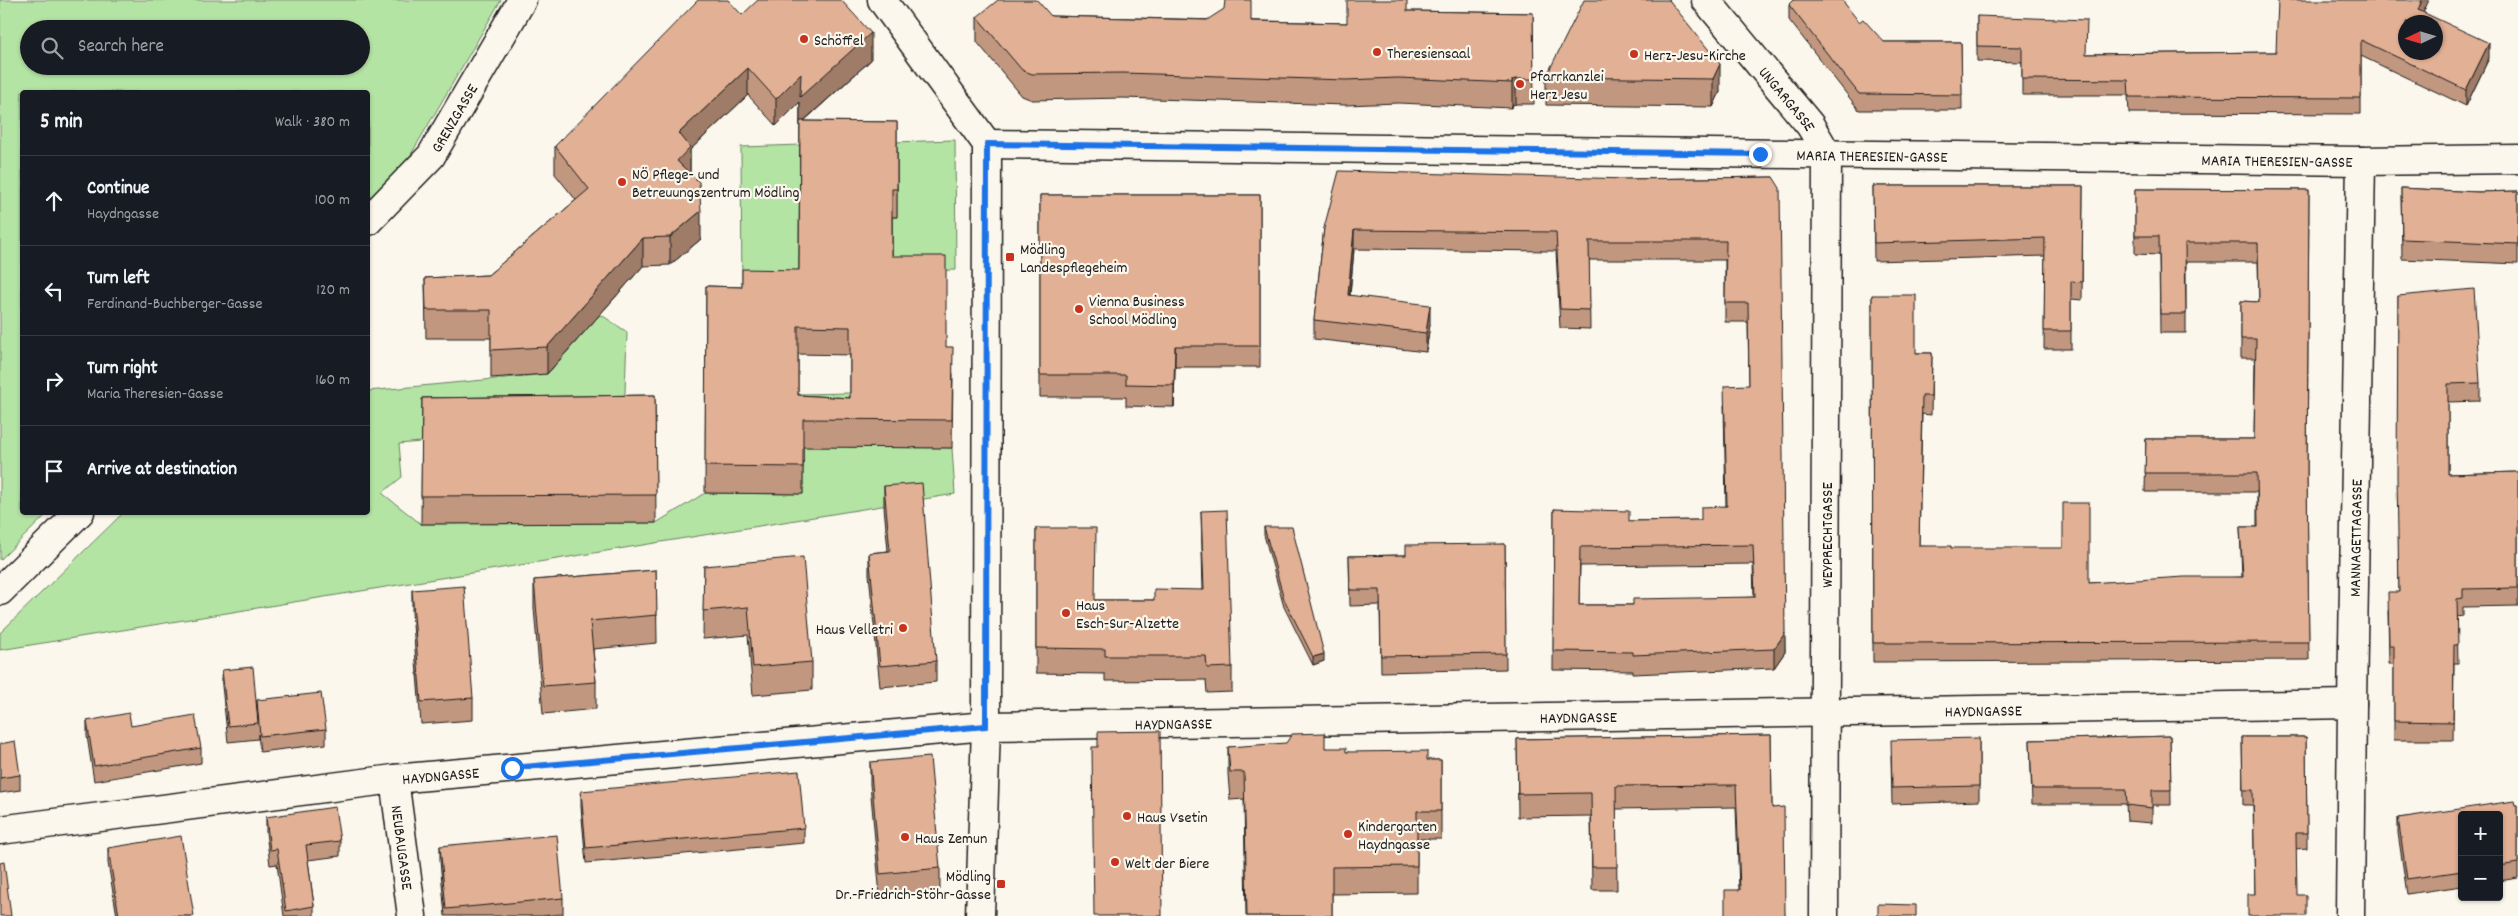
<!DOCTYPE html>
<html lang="en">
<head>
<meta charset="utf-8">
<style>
	:root { --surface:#171b24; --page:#242831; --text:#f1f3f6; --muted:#9ea1a6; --line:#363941 }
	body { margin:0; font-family:Dekko,sans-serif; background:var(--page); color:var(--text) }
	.controls { position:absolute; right:15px; bottom:15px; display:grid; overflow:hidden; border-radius:5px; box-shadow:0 1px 4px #0004 }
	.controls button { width:45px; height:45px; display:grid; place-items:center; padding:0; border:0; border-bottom:1px solid var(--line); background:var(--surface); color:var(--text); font:25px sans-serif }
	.compass { position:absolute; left:2398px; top:15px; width:45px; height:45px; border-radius:50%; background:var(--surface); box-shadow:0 1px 4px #0004; rotate:266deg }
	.stop { position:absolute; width:15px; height:15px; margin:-11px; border:4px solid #1a73e8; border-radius:50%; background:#fff }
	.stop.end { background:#1a73e8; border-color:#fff; box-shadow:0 1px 5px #0008 }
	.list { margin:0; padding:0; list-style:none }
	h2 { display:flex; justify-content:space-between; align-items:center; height:65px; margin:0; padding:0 20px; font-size:21px }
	h2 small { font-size:16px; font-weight:400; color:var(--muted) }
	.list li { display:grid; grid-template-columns:32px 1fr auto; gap:15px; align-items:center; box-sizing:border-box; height:90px; padding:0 20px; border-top:1px solid var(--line) }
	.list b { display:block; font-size:19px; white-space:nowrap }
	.list p { margin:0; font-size:16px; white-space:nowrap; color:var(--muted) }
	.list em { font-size:16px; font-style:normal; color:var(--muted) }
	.icon { flex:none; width:28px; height:28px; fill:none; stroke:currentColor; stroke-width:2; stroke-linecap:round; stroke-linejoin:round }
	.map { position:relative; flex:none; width:2518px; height:916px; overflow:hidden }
	.search { position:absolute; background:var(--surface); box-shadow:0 1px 4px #0004; left:20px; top:20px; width:350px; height:55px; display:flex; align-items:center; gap:12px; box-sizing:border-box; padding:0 18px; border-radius:28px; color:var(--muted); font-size:19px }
	.panel { position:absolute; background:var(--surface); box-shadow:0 1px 4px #0004; left:20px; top:90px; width:350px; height:425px; border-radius:5px }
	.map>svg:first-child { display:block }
</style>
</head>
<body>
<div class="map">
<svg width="2518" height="916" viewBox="0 0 2518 916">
	<rect width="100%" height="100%" fill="#fbf7ec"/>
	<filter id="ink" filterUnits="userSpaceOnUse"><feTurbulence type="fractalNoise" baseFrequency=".02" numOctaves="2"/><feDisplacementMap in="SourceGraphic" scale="10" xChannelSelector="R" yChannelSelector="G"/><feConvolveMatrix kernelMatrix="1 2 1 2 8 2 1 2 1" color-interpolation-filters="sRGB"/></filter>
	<g filter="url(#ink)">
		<g fill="#b4e4a4" stroke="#688060" fill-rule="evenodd">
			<path d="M0 0H501L406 163 368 201V92H22V512L48 513 0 560ZM29 29H361V66H29Z"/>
			<polygon points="955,140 956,270 892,272 892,217 897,217 897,150 799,297 742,297 741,147"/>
			<polygon points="600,314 627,332 624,423 399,444 402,477 382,493 421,524 656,523 705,493 803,494 803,423 798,423 798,394 850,393 850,447 952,448 955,494 0,650 0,633 123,513 368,512 368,391 547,374"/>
		</g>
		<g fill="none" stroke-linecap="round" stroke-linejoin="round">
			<g stroke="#1c1c1c" stroke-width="31">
				<g id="street">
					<polyline points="882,0 987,144 986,726 980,916"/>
					<path id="s1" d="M1706 0 1810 125 1827 154 1824 916"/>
					<path id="s2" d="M987 144 2361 161 2518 159"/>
					<path id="s3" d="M394 779 412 916"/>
					<path id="s4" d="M0 830 394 779 986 726 2352 704"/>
					<path id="s5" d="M2350 916 2352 704 2361 161"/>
				</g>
			</g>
			<g stroke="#1c1c1c" stroke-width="31">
				<g id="secondary">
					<path id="s6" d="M368 221 431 156 522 0"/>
					<polyline points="0,591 80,512"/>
				</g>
			</g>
			<use href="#street" stroke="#fbf7ec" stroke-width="28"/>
			<use href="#secondary" stroke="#fbf7ec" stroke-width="28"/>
		</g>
		<g fill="#c2977f" stroke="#1c1c1c" fill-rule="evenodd">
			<polygon points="1669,0 1720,92 1713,107 1546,105 1546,77"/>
			<polygon points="1789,5 1884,42 1961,42 1962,110 1859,110 1789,20"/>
			<polygon points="1408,11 1533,13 1534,104 1516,104 1512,105 1512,108 1398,103 1346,105 1123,98 1032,100 1022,96 977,42 977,17 1051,16 1347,23"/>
			<polygon points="2423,12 2489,58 2466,106 2361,56 2361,114 2129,113 2128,95 2022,95 2022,62 1977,61 1977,16 2086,54 2276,52"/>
			<path d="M742 15 871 60 804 121 897 122V217H892V256L946 347 953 375 952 448 803 447V494L705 493 706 286 742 287 799 270 800 102 776 126 748 95 690 150V174L701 239 670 265 643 266 547 374 491 378V338H426L425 278 488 275 576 200 555 174V146ZM798 354 850 355V398L798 395Z"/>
			<path d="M1773 177 1785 652 1774 668 1633 674V671L1553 670 1554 509 1629 521 1701 520 1726 506 1724 405 1749 385 1748 322H1725V260H1589L1590 329 1560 328 1556 251 1354 249 1350 295 1430 324 1426 352 1314 339V320L1324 228 1628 179ZM1753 564 1754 597 1633 605H1579L1580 566Z"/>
			<polygon points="1873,186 2083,186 2082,300 2071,299 2071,349 2044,349 2045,256 1874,261"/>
			<polygon points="2401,188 2478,192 2518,191 2518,264 2402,259"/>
			<polygon points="2135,189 2309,190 2307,482 2309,660 1873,662 1872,295 1916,353 1932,353 1931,415 1922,414 1919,546 1951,548 2089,583 2242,577 2240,527 2257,527 2257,492 2145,492 2146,439 2254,439 2255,358 2241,358 2241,301 2259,302 2258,262 2186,262 2186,333 2160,333 2159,255 2135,254"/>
			<polygon points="1040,195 1260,195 1260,367 1175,367 1174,407 1126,406 1126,397 1040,397"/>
			<polygon points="2398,296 2480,383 2480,401 2448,402 2448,474 2518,472 2518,606 2463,607 2463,616 2457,617 2458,663 2454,663 2453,740 2394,740 2394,664 2389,664 2388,611 2399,592"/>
			<polygon points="655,395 656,523 421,524 422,398"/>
			<polygon points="884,486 936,661 936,682 880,687 869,574 869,553 888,551 884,507"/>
			<polygon points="1201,511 1232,667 1232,692 1207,693 1206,680 1105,681 1105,674 1036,673 1036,528 1095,600 1154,600 1203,590"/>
			<polygon points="1264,527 1324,661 1313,665 1284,607 1264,535"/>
			<polygon points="1505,544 1506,669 1381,672 1380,605 1350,606 1349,556 1406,555"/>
			<polygon points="704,566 812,662 812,690 753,695 748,635 703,639"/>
			<polygon points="656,570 657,643 593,649 596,682 596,709 543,714 534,608 534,580"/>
			<polygon points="412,590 473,698 473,720 421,724 412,612"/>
			<polygon points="222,670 257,711 257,700 326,729 326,744 260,752 258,734 258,739 228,742 222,686"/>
			<polygon points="87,721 131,726 201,748 201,763 94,781 87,736"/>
			<polygon points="1771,735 1772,808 1785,916 1739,890 1736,807 1616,809 1617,890 1592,890 1591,816 1518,817 1517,739"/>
			<polygon points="2170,736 2171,805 2152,805 2152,823 2127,821 2126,804 2032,804 2030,740"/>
			<polygon points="2242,737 2306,737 2307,848 2296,849 2255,894 2253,805 2243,805"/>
			<polygon points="1979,738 1979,801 1892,804 1891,756"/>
			<polygon points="0,744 20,775 20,790 0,793"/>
			<polygon points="1228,747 1325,748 1346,752 1427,760 1441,760 1441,839 1417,839 1417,893 1332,894 1332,916 1246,916 1244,799 1230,800 1228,774"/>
			<polygon points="870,762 940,868 940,890 880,896 870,784"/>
			<polygon points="581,791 804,828 804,843 586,863 581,807"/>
			<polygon points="2518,805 2518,878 2499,881 2499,815 2462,815 2462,886 2407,894 2398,833 2398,818"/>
			<polygon points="266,817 340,841 340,856 308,860 314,906 314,916 284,916 277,864 270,865 266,832"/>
			<polygon points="440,846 563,898 563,914 540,916 445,916 440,861"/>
			<polygon points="108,848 194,916 117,916 108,863"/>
		</g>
		<g fill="#9e7b68" stroke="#1c1c1c">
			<polygon points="2422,0 2429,0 2419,22 2418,10"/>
			<polygon points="871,33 871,60 800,124 800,102 776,126 776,99 801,74"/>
			<polygon points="2489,43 2489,58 2466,106 2466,90"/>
			<polygon points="1720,64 1720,92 1713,107 1713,79"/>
			<polygon points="748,68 748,95 690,150 690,175 677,161 679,133"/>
			<polygon points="1516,79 1516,104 1512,105 1512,108 1512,80"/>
			<polygon points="701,211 701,239 670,265 670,237"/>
			<polygon points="1354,230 1354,249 1348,314 1348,295"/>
			<polygon points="643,238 643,266 547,374 547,347"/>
			<polygon points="1430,305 1430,324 1426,352 1426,333"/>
			<polygon points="1175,346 1175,367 1174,407 1174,385"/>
			<polygon points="1785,633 1785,652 1774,668 1774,649"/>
			<polygon points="1324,654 1324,661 1313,665 1313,657"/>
		</g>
		<g fill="#e2b094" stroke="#1c1c1c" fill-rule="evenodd">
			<polygon points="698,0 728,0 742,15 758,0 841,0 871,33 800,97 801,74 776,99 748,68 679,133 690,147 677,161 699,182 701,211 670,237 643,238 547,347 491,350 491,310 426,310 425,278 488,275 589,189 555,146"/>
			<polygon points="998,0 1037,0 1051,16 1207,20 1224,9 1225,0 1251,0 1251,21 1347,23 1347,0 1407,0 1407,11 1533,13 1534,79 1516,79 1512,80 1512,83 1398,78 1346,80 1123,73 1032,74 1022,70 977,17"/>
			<polygon points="1584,0 1669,0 1720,64 1713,79 1546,77"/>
			<polygon points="1794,0 1842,0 1859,22 1863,19 1884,42 1961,42 1962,95 1859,94 1789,5"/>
			<path d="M2278 0H2422L2418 10 2489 43 2466 90 2361 40V98L2129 97 2128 80 2022 79V47L1977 46V16L2087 20 2086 54 2276 52ZM2406 22H2436V52H2406Z"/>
			<path d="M800 121 897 122V189H892V256H946V347H953L952 420 803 419V467L705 466 706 286 742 287V269L799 270ZM798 326 850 327V398L798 395Z"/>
			<path d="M1339 171 1628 179 1773 177 1780 188 1785 633 1774 649 1633 655V652L1553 651 1554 509 1629 511V521L1701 520V507L1727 506 1724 386 1749 385 1748 303H1725L1726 241H1589L1590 310 1560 309 1556 232 1354 230 1348 295 1430 305 1426 333 1314 320 1324 228ZM1753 545 1755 597 1633 599V605H1579L1580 547Z"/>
			<polygon points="1873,186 2083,186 2082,282 2071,281 2071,331 2044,331 2045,238 1874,243"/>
			<polygon points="2401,188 2478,192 2518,191 2518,244 2402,239"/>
			<polygon points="2135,189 2309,190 2307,474 2309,642 1873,643 1872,295 1916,295 1916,353 1932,353 1931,396 1922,396 1919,546 1951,546 1951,548 2063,548 2063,503 2089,503 2089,583 2184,577 2243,577 2240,527 2258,527 2257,473 2145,473 2146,439 2254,439 2256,339 2241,339 2241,301 2259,302 2258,243 2185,243 2186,314 2160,314 2159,236 2135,236"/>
			<polygon points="1040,195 1260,195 1260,346 1175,346 1174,385 1126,384 1126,375 1040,375"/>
			<polygon points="2474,289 2480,383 2448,384 2448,474 2518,472 2518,588 2463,589 2463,598 2457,599 2458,645 2454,645 2453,722 2394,721 2394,646 2389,646 2388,592 2399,592 2397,475 2398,296"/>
			<polygon points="655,395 656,495 421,496 422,398"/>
			<polygon points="922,483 936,661 880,666 869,553 890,551 884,486"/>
			<polygon points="1227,510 1232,667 1207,668 1206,656 1105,656 1105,649 1036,648 1036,528 1096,528 1095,600 1154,600 1154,589 1204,590 1201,511"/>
			<polygon points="1264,527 1292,527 1324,654 1313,657 1284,599"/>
			<polygon points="1505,544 1506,654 1381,656 1380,590 1350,590 1349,556 1406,555 1406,545"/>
			<polygon points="803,557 812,662 753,667 748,607 703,611 704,566"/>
			<polygon points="656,570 657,615 590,621 596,682 543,686 534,580"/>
			<polygon points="464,586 473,698 421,702 412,590"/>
			<polygon points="253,667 258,723 228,726 222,670"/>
			<polygon points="321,693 326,729 260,736 257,700"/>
			<polygon points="129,713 131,726 195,715 201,748 94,766 87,721"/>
			<polygon points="1160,731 1162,916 1094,916 1092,747 1098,747 1098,732"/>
			<polygon points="1325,733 1325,748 1346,748 1346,752 1427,751 1427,760 1441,760 1441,811 1417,811 1417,866 1332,867 1332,916 1247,916 1244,772 1230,772 1228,747 1286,743 1292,734"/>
			<polygon points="1771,735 1772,808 1784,807 1785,916 1725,916 1725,890 1740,890 1736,785 1616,786 1617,867 1592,867 1591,793 1518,794 1517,739"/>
			<polygon points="2170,736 2171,790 2152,790 2152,808 2127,805 2126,789 2032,789 2030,740"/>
			<polygon points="2242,737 2306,737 2307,833 2296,833 2297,895 2306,895 2306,916 2248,916 2248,894 2255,894 2253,790 2243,790"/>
			<polygon points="1979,738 1979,786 1892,788 1891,740"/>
			<polygon points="15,741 20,775 0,778 0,744"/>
			<polygon points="930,757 940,868 880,874 870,762"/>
			<polygon points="799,771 804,828 586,848 581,791"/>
			<polygon points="2514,801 2515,805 2518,805 2518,863 2499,866 2499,815 2462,815 2462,871 2407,879 2398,818"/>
			<polygon points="335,807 340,841 306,845 314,906 286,911 277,849 270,850 266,817"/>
			<polygon points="557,835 563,898 446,909 440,846"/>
			<polygon points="181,836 194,916 119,916 108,848"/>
			<polygon points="4,862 11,916 0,916 0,863"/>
			<polygon points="1878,904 1916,905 1916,916 1878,916"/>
		</g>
	</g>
	<g fill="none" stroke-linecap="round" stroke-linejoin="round" filter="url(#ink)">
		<polyline stroke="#1a73e8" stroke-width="6" points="512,768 986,726 987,144 1760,154"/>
	</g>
	<g fill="#c8321e" stroke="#fbf7ec" stroke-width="2">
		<circle cx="804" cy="39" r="5"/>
		<circle cx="1377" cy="52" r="5"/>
		<circle cx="1634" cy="54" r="5"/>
		<circle cx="1520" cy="84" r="5"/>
		<circle cx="622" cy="182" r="5"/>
		<rect x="1005" y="252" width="10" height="10" rx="2.5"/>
		<circle cx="1079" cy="309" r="5"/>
		<circle cx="1066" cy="613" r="5"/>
		<circle cx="903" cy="628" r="5"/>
		<circle cx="1127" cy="816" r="5"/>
		<circle cx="1348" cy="834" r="5"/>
		<circle cx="905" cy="837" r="5"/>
		<circle cx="1115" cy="862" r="5"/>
		<rect x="996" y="879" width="10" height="10" rx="2.5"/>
	</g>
	<g text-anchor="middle" stroke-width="4.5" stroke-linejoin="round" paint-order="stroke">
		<g font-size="16" fill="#1c1c1c" stroke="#fbf7ec" text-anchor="start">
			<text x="814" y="45">Schöffel</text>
			<text x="1387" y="58">Theresiensaal</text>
			<text x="1644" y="60">Herz-Jesu-Kirche</text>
			<text x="1530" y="81">Pfarrkanzlei<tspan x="1530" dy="18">Herz Jesu</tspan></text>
			<text x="632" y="179">NÖ Pflege- und<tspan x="632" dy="18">Betreuungszentrum Mödling</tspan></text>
			<text x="1020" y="254">Mödling<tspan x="1020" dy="18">Landespflegeheim</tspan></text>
			<text x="1089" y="306">Vienna Business<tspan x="1089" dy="18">School Mödling</tspan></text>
			<text x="1076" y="610">Haus<tspan x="1076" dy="18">Esch-Sur-Alzette</tspan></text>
			<text x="893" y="634" text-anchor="end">Haus Velletri</text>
			<text x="1137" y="822">Haus Vsetin</text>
			<text x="1358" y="831">Kindergarten<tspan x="1358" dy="18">Haydngasse</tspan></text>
			<text x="915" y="843">Haus Zemun</text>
			<text x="1125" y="868">Welt der Biere</text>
			<text x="991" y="881" text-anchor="end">Mödling<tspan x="991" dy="18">Dr.-Friedrich-Stöhr-Gasse</tspan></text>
		</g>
		<g font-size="16" fill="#1c1c1c" stroke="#fbf7ec">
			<text dy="6" stroke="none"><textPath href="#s1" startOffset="128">UNGARGASSE</textPath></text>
			<text dy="6" stroke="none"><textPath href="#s6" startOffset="135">GRENZGASSE</textPath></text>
			<text dy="6" stroke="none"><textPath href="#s2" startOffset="885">MARIA THERESIEN-GASSE</textPath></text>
			<text dy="6" stroke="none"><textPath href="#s2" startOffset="1290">MARIA THERESIEN-GASSE</textPath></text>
			<text transform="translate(1826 535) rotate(-90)" y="6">WEYPRECHTGASSE</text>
			<text dy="6" stroke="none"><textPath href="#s5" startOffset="378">MANNAGETTAGASSE</textPath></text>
			<text dy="6" stroke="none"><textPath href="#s4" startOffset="1989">HAYDNGASSE</textPath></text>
			<text dy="6" stroke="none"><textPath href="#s4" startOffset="1584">HAYDNGASSE</textPath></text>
			<text dy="6" stroke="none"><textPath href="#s4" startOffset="1179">HAYDNGASSE</textPath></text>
			<text dy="6" stroke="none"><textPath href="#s4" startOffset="444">HAYDNGASSE</textPath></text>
			<text dy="6" stroke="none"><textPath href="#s3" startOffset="69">NEUBAUGASSE</textPath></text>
		</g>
	</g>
</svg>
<div class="controls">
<button>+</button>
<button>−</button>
</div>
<svg class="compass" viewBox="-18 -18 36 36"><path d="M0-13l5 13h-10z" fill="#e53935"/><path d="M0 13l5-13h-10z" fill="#9ea1a6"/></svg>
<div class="stop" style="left:512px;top:768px"></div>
<div class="stop end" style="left:1760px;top:154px"></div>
<div class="search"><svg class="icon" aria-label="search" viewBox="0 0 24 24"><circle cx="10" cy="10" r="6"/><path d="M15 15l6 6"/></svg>Search here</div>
<section class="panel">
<h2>5 min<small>Walk · 380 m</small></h2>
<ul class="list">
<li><svg class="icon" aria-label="ahead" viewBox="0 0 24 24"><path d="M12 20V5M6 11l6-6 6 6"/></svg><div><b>Continue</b><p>Haydngasse</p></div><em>100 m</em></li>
<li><svg class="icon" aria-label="left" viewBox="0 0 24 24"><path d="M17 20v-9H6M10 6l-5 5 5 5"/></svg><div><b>Turn left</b><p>Ferdinand-Buchberger-Gasse</p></div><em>120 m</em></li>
<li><svg class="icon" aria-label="right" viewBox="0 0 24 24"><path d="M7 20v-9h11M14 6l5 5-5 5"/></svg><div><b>Turn right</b><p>Maria Theresien-Gasse</p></div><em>160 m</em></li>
<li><svg class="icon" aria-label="arrive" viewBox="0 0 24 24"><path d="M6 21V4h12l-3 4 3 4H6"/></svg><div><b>Arrive at destination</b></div></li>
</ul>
</section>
</div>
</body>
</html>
